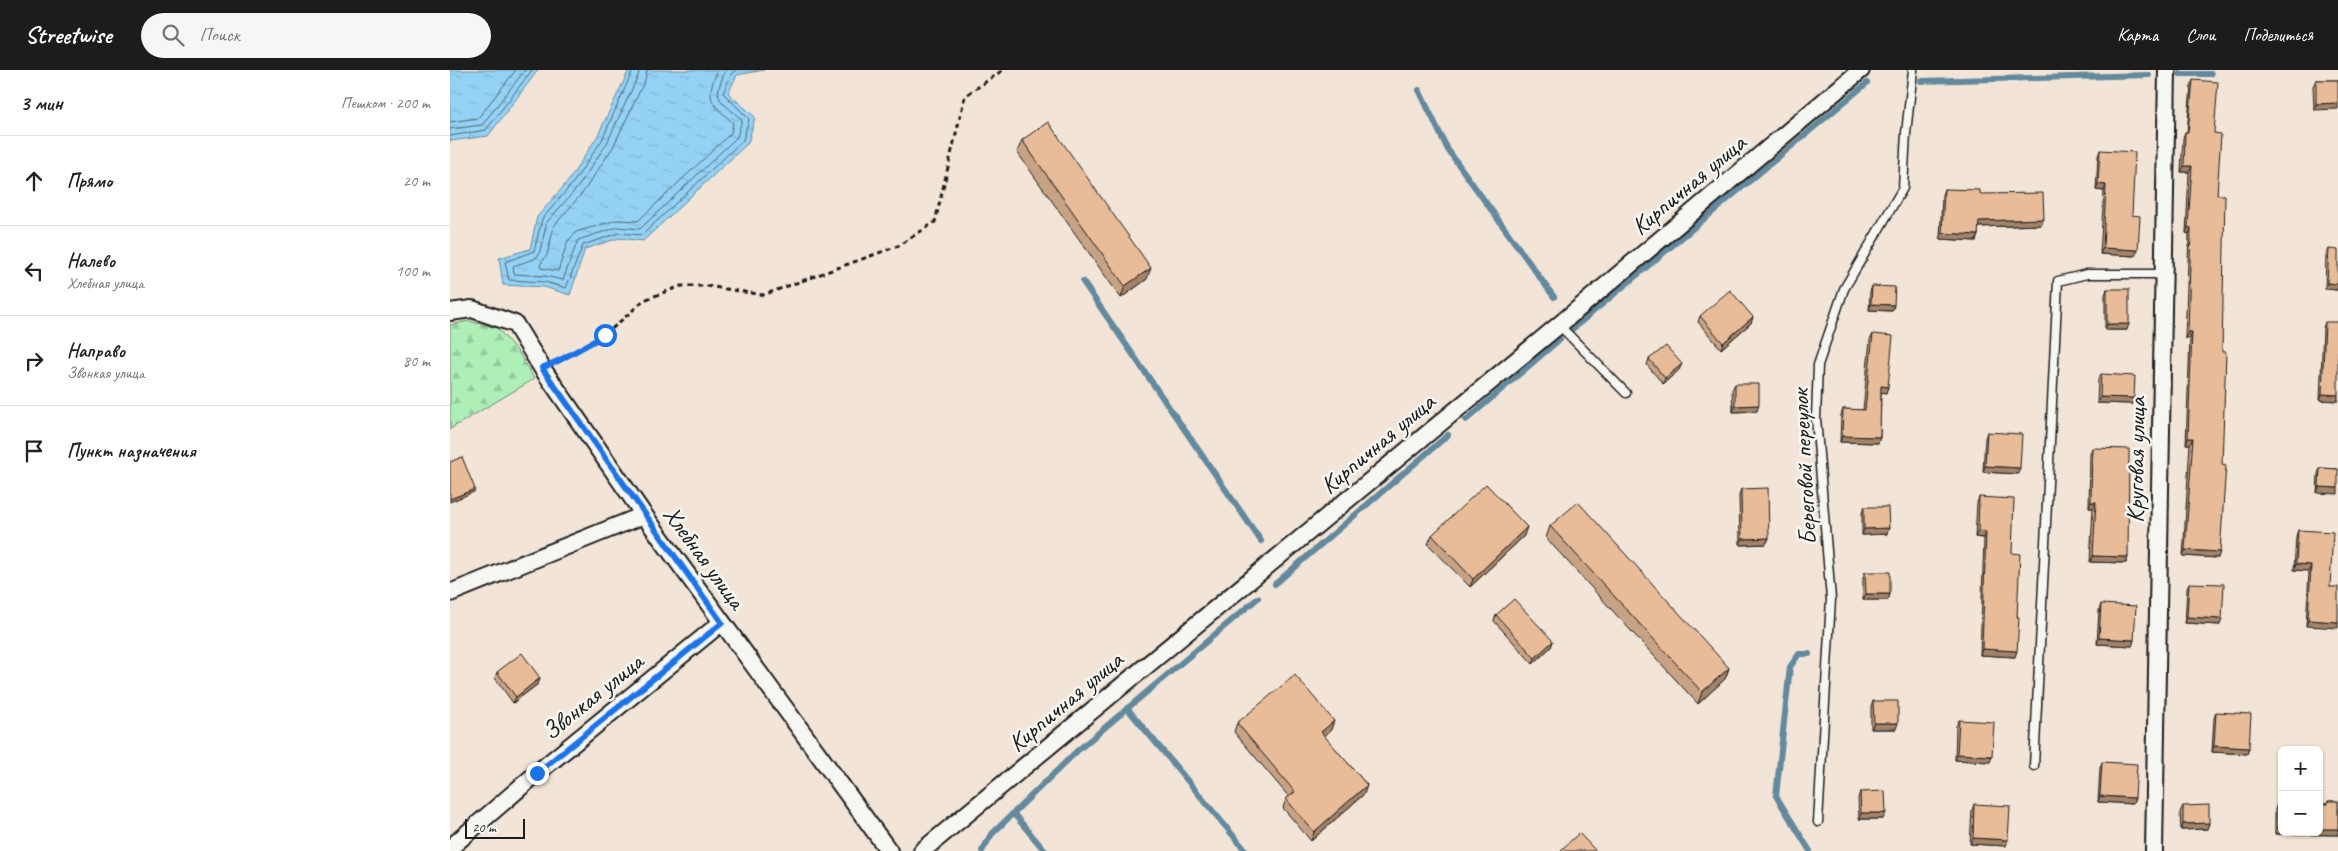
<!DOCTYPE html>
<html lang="ru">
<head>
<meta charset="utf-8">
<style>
	:root { --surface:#fff; --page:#f6f6f6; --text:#222; --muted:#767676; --line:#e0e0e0; --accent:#1c1c1c }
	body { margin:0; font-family:Caveat,sans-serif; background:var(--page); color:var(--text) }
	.controls { position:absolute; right:15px; bottom:15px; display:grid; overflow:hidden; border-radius:8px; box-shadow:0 1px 4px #0004 }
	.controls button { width:45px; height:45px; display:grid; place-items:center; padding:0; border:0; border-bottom:1px solid var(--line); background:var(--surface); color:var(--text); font:25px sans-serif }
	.scale { position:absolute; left:15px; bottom:12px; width:60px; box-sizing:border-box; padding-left:5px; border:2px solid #1c1c1c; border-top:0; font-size:14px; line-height:18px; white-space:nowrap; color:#1c1c1c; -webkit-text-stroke:4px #f6f6f2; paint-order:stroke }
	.stop { position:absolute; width:15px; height:15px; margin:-11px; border:4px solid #1a73e8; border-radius:50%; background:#fff }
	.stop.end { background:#1a73e8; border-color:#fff; box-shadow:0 1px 5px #0008 }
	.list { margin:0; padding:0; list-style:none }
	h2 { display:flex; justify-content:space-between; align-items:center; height:65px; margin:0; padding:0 20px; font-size:21px }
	h2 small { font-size:16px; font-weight:400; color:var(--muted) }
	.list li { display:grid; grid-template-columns:32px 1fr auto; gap:15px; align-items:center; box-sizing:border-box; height:90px; padding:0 20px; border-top:1px solid var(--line) }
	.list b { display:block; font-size:19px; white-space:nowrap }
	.list p { margin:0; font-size:16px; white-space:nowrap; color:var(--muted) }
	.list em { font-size:16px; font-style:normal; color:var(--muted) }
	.icon { flex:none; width:28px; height:28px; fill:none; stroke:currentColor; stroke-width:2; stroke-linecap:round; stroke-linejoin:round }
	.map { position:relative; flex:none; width:1888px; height:781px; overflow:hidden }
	header { display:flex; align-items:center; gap:30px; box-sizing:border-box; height:70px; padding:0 25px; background:var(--accent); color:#fff }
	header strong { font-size:24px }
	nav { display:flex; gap:28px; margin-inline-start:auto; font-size:18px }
	.search { width:350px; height:45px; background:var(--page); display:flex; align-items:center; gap:12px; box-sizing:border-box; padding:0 18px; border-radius:28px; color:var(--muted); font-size:19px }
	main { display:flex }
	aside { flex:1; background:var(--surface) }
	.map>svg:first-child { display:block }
</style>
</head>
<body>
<header>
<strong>Streetwise</strong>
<div class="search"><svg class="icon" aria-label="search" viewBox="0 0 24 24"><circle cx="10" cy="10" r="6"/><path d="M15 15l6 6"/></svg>Поиск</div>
<nav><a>Карта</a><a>Слои</a><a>Поделиться</a></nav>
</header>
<main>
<aside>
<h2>3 мин<small>Пешком · 200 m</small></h2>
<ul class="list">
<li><svg class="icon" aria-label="ahead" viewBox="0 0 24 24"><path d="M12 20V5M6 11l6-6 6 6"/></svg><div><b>Прямо</b></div><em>20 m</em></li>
<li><svg class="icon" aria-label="left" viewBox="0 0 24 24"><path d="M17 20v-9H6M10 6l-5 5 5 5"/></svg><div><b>Налево</b><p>Хлебная улица</p></div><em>100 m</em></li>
<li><svg class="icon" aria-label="right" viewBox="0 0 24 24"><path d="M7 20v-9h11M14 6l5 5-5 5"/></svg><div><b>Направо</b><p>Звонкая улица</p></div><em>80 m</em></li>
<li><svg class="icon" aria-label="arrive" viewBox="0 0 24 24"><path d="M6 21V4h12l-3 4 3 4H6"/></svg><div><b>Пункт назначения</b></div></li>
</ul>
</aside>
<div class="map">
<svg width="1888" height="781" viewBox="0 0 1888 781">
	<defs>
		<pattern id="forest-firs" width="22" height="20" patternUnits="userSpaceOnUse" patternTransform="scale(1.25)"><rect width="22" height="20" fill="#aeefb8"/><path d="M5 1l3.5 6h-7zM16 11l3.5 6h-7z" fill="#95cc9e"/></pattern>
		<pattern id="water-ripples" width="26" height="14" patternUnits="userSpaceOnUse" patternTransform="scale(1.25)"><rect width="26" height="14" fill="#94d2f5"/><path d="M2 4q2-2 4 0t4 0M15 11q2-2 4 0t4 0" fill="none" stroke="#7fb4d1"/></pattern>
	</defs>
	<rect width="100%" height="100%" fill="#f2e5d7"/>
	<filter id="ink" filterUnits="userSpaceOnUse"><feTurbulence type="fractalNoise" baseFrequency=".02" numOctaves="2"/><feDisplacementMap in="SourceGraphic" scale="10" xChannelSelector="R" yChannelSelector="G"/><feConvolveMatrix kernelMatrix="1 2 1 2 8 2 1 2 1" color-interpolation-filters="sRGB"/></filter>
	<g filter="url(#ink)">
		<polygon fill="url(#forest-firs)" stroke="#65866a" points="19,251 47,258 69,283 84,309 0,359 0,255"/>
		<g fill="url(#water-ripples)" stroke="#64899e">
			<polygon points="0,0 88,0 38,66 0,71"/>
			<polygon points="179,0 314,0 287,5 278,23 305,47 298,73 193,171 169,168 135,179 120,225 94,217 53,215 49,188 80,179 87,147 119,110 147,67"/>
		</g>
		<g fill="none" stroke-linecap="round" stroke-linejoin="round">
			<g stroke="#4c6573" stroke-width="1">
				<polyline points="183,0 152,70 123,113 92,149 84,181 55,192 59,210 95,212 116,218 133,175 169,163 192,165 293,70 299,49 273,23 282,3 286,0"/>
				<path d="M189 0 188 6 157 73 128 117 97 152 89 185 84 189 63 196 64 204 95 206 113 210 128 170 168 157 190 159 287 67 292 50C269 28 261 32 276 0"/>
				<path d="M197 0 195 10 163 77 134 121 104 156 97 185 90 195 91 198 108 201 118 171 126 162 167 150 188 151 281 63 283 53C261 32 254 30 268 0"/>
				<polyline points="0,52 28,48 66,0"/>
				<polyline points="0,59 32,55 75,0"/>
				<polyline points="0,66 36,60 82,0"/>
			</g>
			<g stroke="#64899e" stroke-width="6">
				<polyline points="1730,4 1761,4"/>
				<polyline points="1471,11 1699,5"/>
				<polyline points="969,20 998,80 1104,227"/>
				<polyline points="633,212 811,471"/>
				<polyline points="1120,261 1417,13"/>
				<polyline points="1016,350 1110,269"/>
				<polyline points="825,514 998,365"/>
				<polyline points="1359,584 1349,584 1340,597 1326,726 1360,781"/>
				<polyline points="677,638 796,781"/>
				<polyline points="563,743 595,781"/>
				<polyline points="532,781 542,764 627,681 808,528"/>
			</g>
			<g stroke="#1c1c1c" stroke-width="11">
				<g id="service">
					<polyline points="1109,255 1176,323"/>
					<polyline points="1584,696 1608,211 1637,204 1713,204"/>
					<polyline points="1368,752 1381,529 1366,348 1368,295 1394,219 1453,118 1456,63 1463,0"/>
				</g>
			</g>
			<g stroke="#1c1c1c" stroke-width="20">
				<g id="minor">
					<polyline points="0,242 22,239 65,254 92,298 194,445 439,781"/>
					<polyline points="0,523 194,445"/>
					<polyline points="0,778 87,703 271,553"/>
					<polyline points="472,781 1109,255 1411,0"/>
					<polyline points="1704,781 1717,0"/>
				</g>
			</g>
			<polyline stroke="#1c1c1c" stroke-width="3" stroke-dasharray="5 4" stroke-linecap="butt" points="108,291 155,265 194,230 231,216 257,216 313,225 448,176 485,152 515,26 553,0"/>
			<use href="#service" stroke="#f6f6f2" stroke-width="8"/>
			<use href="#minor" stroke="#f6f6f2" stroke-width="16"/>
		</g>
		<g fill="#c8a284" stroke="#1c1c1c">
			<polygon points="1743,10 1764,63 1767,125 1772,282 1768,488 1733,486 1740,374 1736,374 1740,268 1735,268 1739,164 1736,163 1739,102 1731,102 1733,68 1735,62 1737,62 1741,16"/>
			<polygon points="1866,10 1888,10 1864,40 1863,16"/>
			<polygon points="572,70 697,209 671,228 567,82"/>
			<polygon points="1650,80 1682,145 1685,186 1650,184 1654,121 1646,120 1648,86"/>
			<polygon points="1494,119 1530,124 1591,155 1528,157 1528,165 1526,171 1490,169 1492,125"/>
			<polygon points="1879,179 1888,220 1875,219 1876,185"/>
			<polygon points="1422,216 1444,235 1442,241 1419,240 1420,222"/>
			<polygon points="1657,219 1677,260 1655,260 1655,225"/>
			<polygon points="1250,246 1303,247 1301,253 1271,279 1248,252"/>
			<polygon points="1875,252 1888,331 1870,330 1873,258"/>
			<polygon points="1423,264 1436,323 1431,322 1430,367 1428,373 1390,372 1391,345 1393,339 1413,340 1420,270"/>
			<polygon points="1199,289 1229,300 1213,314 1197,295"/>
			<polygon points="1651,304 1682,334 1647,333 1648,310"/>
			<polygon points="1285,314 1307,341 1283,342 1282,320"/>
			<polygon points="1537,362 1568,404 1533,402 1535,368"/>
			<polygon points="1642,378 1678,487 1676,493 1640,492 1643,438 1639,438 1640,384"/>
			<polygon points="1870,398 1888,399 1867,423 1868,404"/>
			<polygon points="1291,419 1319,468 1316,474 1290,475 1289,425"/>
			<polygon points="1529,427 1562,483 1567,547 1565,587 1530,585 1534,468 1525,467 1527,433"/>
			<polygon points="1414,437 1437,464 1412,465 1412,443"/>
			<polygon points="1100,456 1279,598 1275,609 1248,634 1096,468"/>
			<polygon points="1848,460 1880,517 1856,556 1859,501 1844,500 1846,466"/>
			<polygon points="982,465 1074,466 1020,517 978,474"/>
			<polygon points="1415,502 1440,524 1438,530 1413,530 1413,508"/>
			<polygon points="1739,513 1770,555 1735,553 1737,519"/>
			<polygon points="1651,534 1684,570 1682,576 1647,574 1649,540"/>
			<polygon points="1046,545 1103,571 1101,577 1083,594 1044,551"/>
			<polygon points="47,602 90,608 88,614 63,633 45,608"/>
			<polygon points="1423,631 1446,659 1421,659 1421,637"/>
			<polygon points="1766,642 1799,678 1797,684 1762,682 1764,648"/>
			<polygon points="1509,650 1542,686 1540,692 1505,690 1506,656"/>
			<polygon points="787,653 881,660 874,666 917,715 914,724 861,771 833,738 836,729 839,727 784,662"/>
			<polygon points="1652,692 1685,728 1683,734 1648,732 1650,698"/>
			<polygon points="1410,722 1433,749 1409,749 1408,728"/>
			<polygon points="1878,731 1888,731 1888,765 1825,764 1825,740 1827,734 1877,734"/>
			<polygon points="1524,734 1558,770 1556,776 1520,774 1522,740"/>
			<polygon points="1733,736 1759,753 1757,759 1731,760 1730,742"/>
		</g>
		<g fill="#a3846b" stroke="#1c1c1c">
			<polygon points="1888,33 1888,39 1864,40 1866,34"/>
			<polygon points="1734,96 1742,96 1739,102 1731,102"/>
			<polygon points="1648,114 1656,115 1654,121 1646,120"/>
			<polygon points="1594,149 1591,155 1526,157 1529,151"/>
			<polygon points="1738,157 1741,158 1739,164 1736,163"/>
			<polygon points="1492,163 1528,165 1526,171 1490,169"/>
			<polygon points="1653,178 1688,180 1685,186 1650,184"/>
			<polygon points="701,198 697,209 671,228 675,216"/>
			<polygon points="1877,213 1888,214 1888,220 1875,219"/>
			<polygon points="1421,234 1444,235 1442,241 1419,240"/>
			<polygon points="1303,247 1301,253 1271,279 1273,273"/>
			<polygon points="1657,254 1679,254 1677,260 1655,260"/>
			<polygon points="1738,262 1742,262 1740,268 1735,268"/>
			<polygon points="1232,294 1229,300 1213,314 1215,308"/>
			<polygon points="1431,316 1438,317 1436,323 1428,322"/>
			<polygon points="1872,324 1888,325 1888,331 1870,330"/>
			<polygon points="1650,327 1684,328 1682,334 1647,333"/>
			<polygon points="1309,335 1307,341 1283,342 1285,336"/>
			<polygon points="1392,366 1430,367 1428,373 1390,372"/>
			<polygon points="1738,368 1743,368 1740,374 1736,374"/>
			<polygon points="1535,396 1570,398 1568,404 1533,402"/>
			<polygon points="1869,417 1888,418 1888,424 1867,423"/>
			<polygon points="25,419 24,422 0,432 0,429"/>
			<polygon points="1641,432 1646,432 1643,438 1639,438"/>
			<polygon points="1077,457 1074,466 1020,517 1023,509"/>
			<polygon points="1439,458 1437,464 1412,465 1414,459"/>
			<polygon points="1528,461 1536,462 1534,468 1525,467"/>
			<polygon points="1319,468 1316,474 1290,475 1292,469"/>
			<polygon points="1735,480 1770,482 1768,488 1733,486"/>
			<polygon points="1643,486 1678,487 1676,493 1640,492"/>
			<polygon points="1846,494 1861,495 1859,501 1844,500"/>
			<polygon points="1416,524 1440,524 1438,530 1413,530"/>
			<polygon points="1737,547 1772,549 1770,555 1735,553"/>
			<polygon points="1858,550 1888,552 1888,558 1856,556"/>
			<polygon points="1649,568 1684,570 1682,576 1647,574"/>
			<polygon points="1103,571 1101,577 1083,594 1085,588"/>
			<polygon points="1532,579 1567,581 1565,587 1530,585"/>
			<polygon points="1279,598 1275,609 1248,634 1252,622"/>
			<polygon points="90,608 88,614 63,633 66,627"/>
			<polygon points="884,651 881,660 868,671 871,662"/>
			<polygon points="1424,653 1448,653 1446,659 1421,659"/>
			<polygon points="1764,676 1799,678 1797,684 1762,682"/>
			<polygon points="1507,684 1542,686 1540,692 1505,690"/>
			<polygon points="917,715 914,724 861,771 864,762"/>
			<polygon points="1650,726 1685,728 1683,734 1648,732"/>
			<polygon points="1411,743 1436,743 1433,749 1409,749"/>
			<polygon points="1759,753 1757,759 1731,760 1733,754"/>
			<polygon points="1827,758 1832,758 1832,762 1869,762 1869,759 1888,759 1888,765 1825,764"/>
			<polygon points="1523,768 1558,770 1556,776 1520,774"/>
		</g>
		<g fill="#e9bc99" stroke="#1c1c1c">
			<polygon points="1743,10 1768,12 1764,63 1771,64 1767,125 1775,125 1772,282 1776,282 1772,394 1776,395 1770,482 1735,480 1743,368 1738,368 1742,262 1738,262 1741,158 1738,157 1742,96 1734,96 1735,62 1738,62"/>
			<polygon points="1866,10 1888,10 1888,33 1866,34"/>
			<polygon points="598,52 701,198 675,216 572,70"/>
			<polygon points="1650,80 1685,82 1682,145 1690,146 1688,180 1653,178 1656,115 1648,114"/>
			<polygon points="1494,119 1530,120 1530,124 1593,123 1594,149 1529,151 1528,165 1492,163"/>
			<polygon points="1879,179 1888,180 1888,214 1877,213"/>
			<polygon points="1422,216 1445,217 1444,235 1421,234"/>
			<rect x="1657" y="219" width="22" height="35"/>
			<polygon points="1280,220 1303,247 1273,273 1250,246"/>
			<polygon points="1875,252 1888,252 1888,325 1872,324"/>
			<polygon points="1423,264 1443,266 1438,317 1431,316 1430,367 1392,366 1393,339 1415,340"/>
			<polygon points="1216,276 1232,294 1215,308 1199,289"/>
			<polygon points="1651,304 1685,306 1684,328 1650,327"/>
			<polygon points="1285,314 1309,314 1309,335 1285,336"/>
			<polygon points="1537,362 1572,364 1570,398 1535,396"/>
			<polygon points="1642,378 1679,379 1678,487 1643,486 1646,432 1641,432"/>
			<polygon points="12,387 25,419 0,429 0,392"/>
			<polygon points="1870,398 1888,399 1888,418 1869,417"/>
			<polygon points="1036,414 1077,457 1023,509 982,465"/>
			<polygon points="1318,418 1319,468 1292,469 1291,419"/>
			<polygon points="1529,427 1564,429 1562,483 1570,484 1567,547 1569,547 1567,581 1532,579 1536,462 1528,461"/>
			<polygon points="1128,432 1279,598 1252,622 1100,456"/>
			<polygon points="1414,437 1438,437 1439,458 1414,459"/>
			<polygon points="1848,460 1883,462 1880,517 1888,517 1888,552 1858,550 1861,495 1846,494"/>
			<polygon points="1415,502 1440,502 1440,524 1416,524"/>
			<polygon points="1739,513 1774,514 1772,549 1737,547"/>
			<polygon points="1064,529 1103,571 1085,588 1046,545"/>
			<polygon points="1651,534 1686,536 1684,570 1649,568"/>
			<polygon points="72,583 90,608 66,627 47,602"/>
			<polygon points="845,605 884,651 871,662 917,715 864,762 836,729 845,722 787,653"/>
			<polygon points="1423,631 1448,631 1448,653 1424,653"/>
			<polygon points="1766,642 1801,644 1799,678 1764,676"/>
			<polygon points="1509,650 1544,652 1542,686 1507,684"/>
			<polygon points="1652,692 1687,694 1685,728 1650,726"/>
			<polygon points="1435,721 1436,743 1411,743 1410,722"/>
			<polygon points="1878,731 1888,731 1888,759 1869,759 1869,734 1878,734"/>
			<polygon points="1524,734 1560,736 1558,770 1523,768"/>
			<rect x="1827" y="734" width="5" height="24"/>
			<polygon points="1759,735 1759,753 1733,754 1733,736"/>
			<polygon points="1129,763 1146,781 1110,781"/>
		</g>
	</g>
	<g fill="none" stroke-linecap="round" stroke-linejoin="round" filter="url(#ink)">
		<polyline stroke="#1a73e8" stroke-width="6" points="87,703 272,553 92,298 110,290 155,265"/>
	</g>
	<g text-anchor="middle" stroke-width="5" stroke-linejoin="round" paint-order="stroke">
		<g font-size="25" fill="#1c1c1c" stroke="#f6f6f2">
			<text transform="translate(1238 114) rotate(-40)" y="9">Кирпичная улица</text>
			<text transform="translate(927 373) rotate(-40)" y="9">Кирпичная улица</text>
			<text transform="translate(1685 390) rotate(-89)" y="9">Круговая улица</text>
			<text transform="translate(1353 397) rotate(-93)" y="9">Береговой переулок</text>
			<text transform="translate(255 487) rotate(54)" y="9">Хлебная улица</text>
			<text transform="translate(142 626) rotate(-39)" y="9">Звонкая улица</text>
			<text transform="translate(615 631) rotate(-40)" y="9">Кирпичная улица</text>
		</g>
	</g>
</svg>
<div class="controls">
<button>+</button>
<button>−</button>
</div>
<div class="scale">20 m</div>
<div class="stop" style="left:155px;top:265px"></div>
<div class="stop end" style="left:87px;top:703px"></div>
</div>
</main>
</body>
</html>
